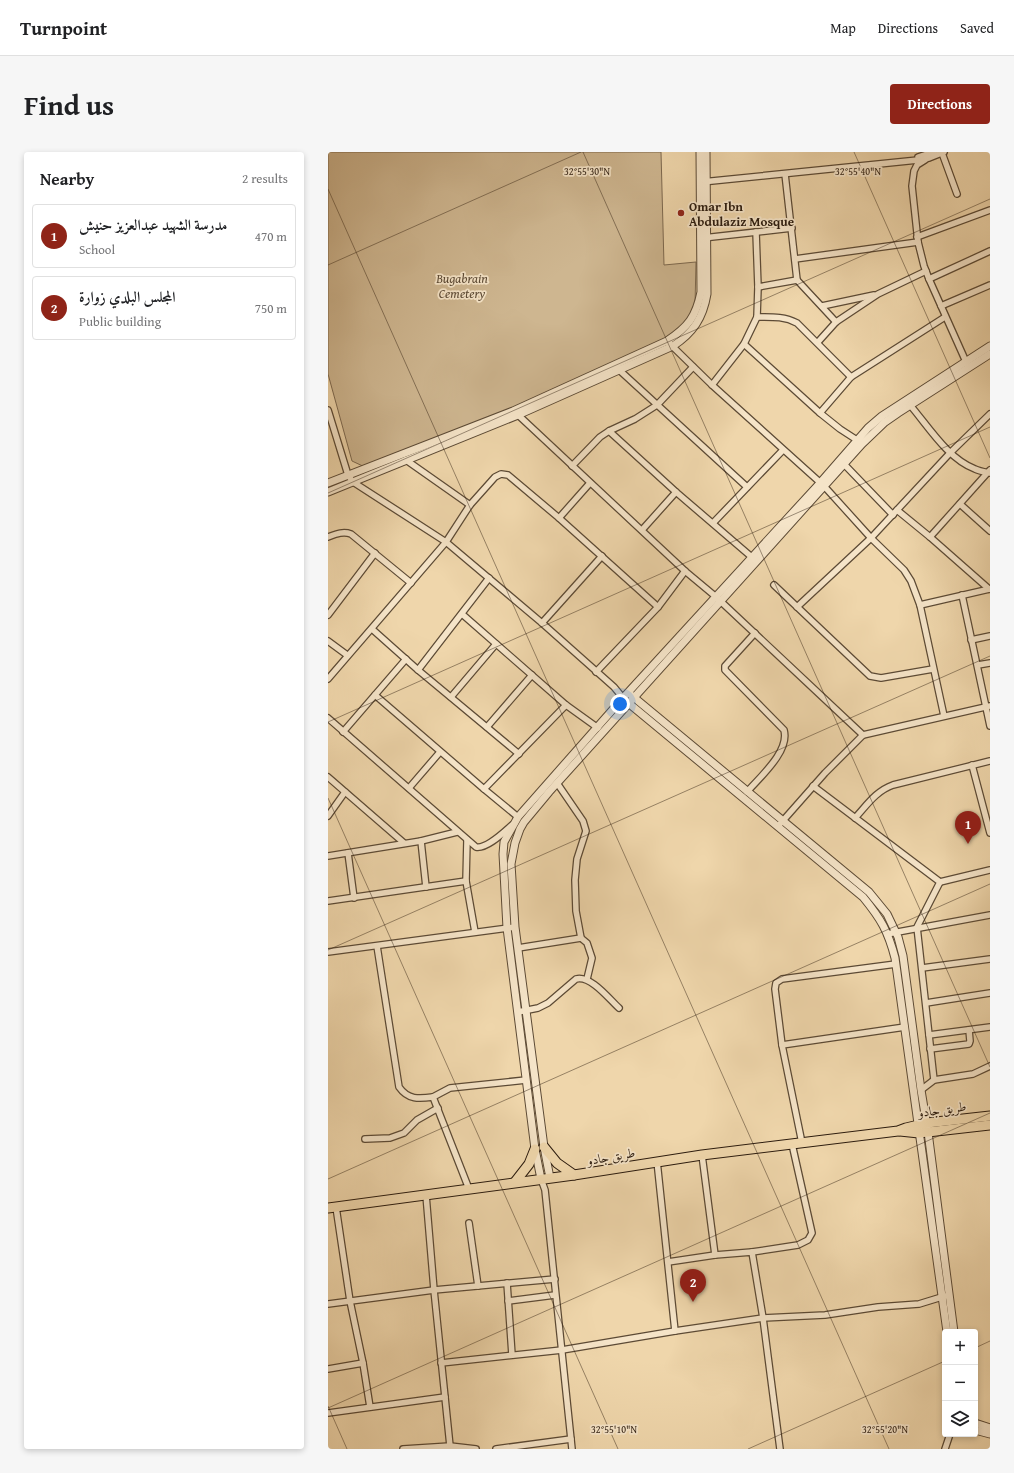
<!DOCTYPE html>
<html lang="en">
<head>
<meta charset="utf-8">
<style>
	:root { --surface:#fff; --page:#f6f6f6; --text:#202124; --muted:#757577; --line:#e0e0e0; --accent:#8f2418 }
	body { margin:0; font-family:"Gentium Book Plus",Amiri,serif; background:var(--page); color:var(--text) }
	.controls { position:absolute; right:12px; bottom:12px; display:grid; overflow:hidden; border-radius:4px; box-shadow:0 2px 6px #0003 }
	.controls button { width:36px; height:36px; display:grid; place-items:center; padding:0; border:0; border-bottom:1px solid var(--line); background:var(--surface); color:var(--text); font:20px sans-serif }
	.you { position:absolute; left:292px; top:552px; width:14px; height:14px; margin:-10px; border:3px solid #fff; border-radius:50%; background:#1a73e8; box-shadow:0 0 0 6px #1a73e833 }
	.badge { display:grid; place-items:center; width:26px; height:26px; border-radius:50%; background:var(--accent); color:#fff; font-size:13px; font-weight:700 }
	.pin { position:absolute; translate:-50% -33px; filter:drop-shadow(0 1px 2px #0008) }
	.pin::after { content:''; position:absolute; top:21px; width:14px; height:12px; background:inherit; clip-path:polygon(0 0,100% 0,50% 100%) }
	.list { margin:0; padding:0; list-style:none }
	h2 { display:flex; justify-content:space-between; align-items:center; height:52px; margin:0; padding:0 16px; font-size:17px }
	h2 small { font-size:13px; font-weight:400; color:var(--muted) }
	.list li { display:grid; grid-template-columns:26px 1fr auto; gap:12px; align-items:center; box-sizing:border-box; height:64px; margin:0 8px 8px; padding:0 8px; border:1px solid var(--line); border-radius:4px }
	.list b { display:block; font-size:15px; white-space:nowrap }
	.list p { margin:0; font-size:13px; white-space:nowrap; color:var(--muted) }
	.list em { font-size:13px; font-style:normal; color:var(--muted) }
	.icon { flex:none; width:22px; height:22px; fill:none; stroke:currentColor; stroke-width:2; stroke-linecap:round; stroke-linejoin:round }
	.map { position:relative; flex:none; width:662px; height:1297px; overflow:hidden; border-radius:4px }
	header { display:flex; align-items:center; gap:24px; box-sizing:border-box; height:56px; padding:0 20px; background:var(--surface); border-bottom:1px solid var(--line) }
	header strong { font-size:19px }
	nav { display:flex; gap:22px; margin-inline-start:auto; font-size:14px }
	.intro { display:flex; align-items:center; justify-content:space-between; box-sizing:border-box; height:96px; padding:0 24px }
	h1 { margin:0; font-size:28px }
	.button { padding:10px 18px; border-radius:4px; background:var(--accent); color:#fff; font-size:14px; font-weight:700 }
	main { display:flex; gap:24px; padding:0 24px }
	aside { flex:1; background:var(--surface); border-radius:4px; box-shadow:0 2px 6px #0003 }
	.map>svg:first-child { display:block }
</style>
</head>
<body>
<header>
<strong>Turnpoint</strong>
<nav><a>Map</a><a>Directions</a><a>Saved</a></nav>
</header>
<div class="intro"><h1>Find us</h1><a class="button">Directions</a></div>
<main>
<aside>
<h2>Nearby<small>2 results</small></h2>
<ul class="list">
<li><span class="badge">1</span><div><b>مدرسة الشهيد عبدالعزيز حنيش</b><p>School</p></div><em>470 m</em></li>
<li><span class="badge">2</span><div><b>المجلس البلدي زوارة</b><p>Public building</p></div><em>750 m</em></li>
</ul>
</aside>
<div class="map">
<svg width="662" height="1297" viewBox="0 0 662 1297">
	<rect width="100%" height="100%" fill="#efd6ab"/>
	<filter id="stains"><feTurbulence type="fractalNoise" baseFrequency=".005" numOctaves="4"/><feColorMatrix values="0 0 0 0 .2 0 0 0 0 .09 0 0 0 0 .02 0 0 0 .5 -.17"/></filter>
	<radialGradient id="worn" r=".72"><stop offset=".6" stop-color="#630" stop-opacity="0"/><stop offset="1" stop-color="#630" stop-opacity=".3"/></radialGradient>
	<polygon fill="#ceb690" stroke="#7c684f" points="0,0 333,0 336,113 368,110 367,153 362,165 343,186 191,254 39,316 24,309 0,222"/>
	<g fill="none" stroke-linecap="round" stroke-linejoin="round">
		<g stroke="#5c4a35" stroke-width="8">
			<g id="minor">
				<polyline points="614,1 629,42"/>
				<polyline points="590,5 606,0"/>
				<polyline points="597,8 589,13 586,19 584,34 590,90 596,114 601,127 639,212"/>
				<polyline points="374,30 590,8 601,6 616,0"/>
				<polyline points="589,85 662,58"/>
				<polyline points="375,86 464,76"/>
				<polyline points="467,107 590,90"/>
				<polyline points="601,127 662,99"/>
				<polyline points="469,128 508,170"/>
				<polyline points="430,135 469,128 457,22"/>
				<polyline points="494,154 546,143"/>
				<polyline points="613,154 662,133"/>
				<path d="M429 165C443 165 456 164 469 171L523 225"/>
				<polyline points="490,190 508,170 550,142 598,119"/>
				<polyline points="342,192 384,233 496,334 543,386 576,418 583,429 592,453 616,564"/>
				<polyline points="416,192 492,261 512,277 532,290"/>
				<polyline points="289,216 419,335"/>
				<polyline points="384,233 416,192 429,165 430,135 428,80"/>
				<path d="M582 253C600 274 620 307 647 317 651 319 657 320 662 321"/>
				<polyline points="0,258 20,323 25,330 118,390 214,471 286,535 295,546"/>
				<polyline points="188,261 357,419 387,444 535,583"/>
				<polyline points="492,261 523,225 617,165"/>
				<polyline points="281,279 348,340 426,407"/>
				<polyline points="78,308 142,353"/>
				<polyline points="514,310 565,363"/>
				<polyline points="244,314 272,285 281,279 307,267 329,253 365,215"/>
				<polyline points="632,352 662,379"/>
				<polyline points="569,358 602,385 661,437"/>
				<polyline points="231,366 262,331"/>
				<polyline points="385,371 455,298"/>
				<polyline points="314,378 348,340"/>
				<path d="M0 385C8 382 15 379 23 382L83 431"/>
				<polyline points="602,385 662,318"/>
				<polyline points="446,433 542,524 553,526 605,517"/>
				<polyline points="634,443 662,574"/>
				<polyline points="592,453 662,437"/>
				<polyline points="469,455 543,386 622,301 662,262"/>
				<polyline points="134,462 238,553 270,576"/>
				<polyline points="0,463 47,401"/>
				<polyline points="214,471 274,404"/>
				<polyline points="44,477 90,518 191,602"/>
				<polyline points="643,488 662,484"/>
				<polyline points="0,489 19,503"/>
				<polyline points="650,513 662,511"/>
				<polyline points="90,518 161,426"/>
				<polyline points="268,520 330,455 357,419"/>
				<polyline points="0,527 118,390 142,353 167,325 173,322 180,323 231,366 330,455"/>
				<polyline points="47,543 156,637 190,665"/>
				<polyline points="123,545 168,492"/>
				<path d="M0 566 148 695C159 697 176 680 184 673"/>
				<polyline points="159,575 204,523"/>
				<polyline points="15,580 78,507"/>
				<polyline points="644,613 662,681"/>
				<polyline points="0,625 76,691"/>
				<polyline points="229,631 255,669 258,679 249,707 247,728 248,759 253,786 259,791 264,806 259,827"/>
				<polyline points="485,634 612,730 589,775 606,928"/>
				<polyline points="81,636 112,600"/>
				<polyline points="156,637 238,553"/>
				<path d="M419 640C432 625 462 599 456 578L397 518V514L427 481"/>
				<polyline points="0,664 17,640"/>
				<path d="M527 666C539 653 548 639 565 633L662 609"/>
				<polyline points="452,672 497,621 535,583 662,554"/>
				<polyline points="139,688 138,729 147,780"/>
				<polyline points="93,689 98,735"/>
				<polyline points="20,701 26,746"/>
				<polyline points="0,704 93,689 129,680"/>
				<polyline points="612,730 662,718"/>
				<polyline points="0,749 138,729"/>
				<polyline points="559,782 662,763"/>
				<path d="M49 794 71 935C80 948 91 947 105 945L141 1037"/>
				<polyline points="190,796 253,786"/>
				<polyline points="0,800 187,775"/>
				<polyline points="594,816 662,807"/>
				<polyline points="598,851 662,841"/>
				<path d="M190 860 210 856 220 851 248 827C263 823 281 847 291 856"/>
				<polyline points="601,883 662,875"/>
				<polyline points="454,893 577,875"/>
				<polyline points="602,897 641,892 642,889 641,878"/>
				<polyline points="593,938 606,928 645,922 662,914"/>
				<polyline points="105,945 122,936 198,928"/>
				<polyline points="37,987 62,986 76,981 89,968 110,956"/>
				<polyline points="474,991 454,893 447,837 448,831 454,827 568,812"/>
				<polyline points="374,1003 387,1103 424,1100 435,1166 452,1297"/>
				<polyline points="213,1027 217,1038 244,1297"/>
				<polyline points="98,1043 106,1138 122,1294"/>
				<polyline points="8,1055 22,1149 35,1211 42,1255"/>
				<polyline points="141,1071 150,1134"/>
				<polyline points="424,1100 470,1093 480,1088 484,1081 464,992"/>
				<polyline points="340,1110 387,1103"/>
				<polyline points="179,1131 184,1203"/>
				<polyline points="180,1149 227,1143"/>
				<polyline points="0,1152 106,1138 227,1127"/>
				<polyline points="347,1179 435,1166 497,1163 550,1155 591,1152 617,1144"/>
				<polyline points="113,1211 234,1198 347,1179 329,1009"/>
				<polyline points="0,1217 35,1211"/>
				<polyline points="0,1261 117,1245"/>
				<polyline points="75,1297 122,1294 148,1297"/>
				<polyline points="168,1297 243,1287"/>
				<polyline points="617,1297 622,1282"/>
			</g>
		</g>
		<g stroke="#5c4a35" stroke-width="9">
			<g id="tertiary">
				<path d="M0 331 185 259 339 189C360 175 368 165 373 140L372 0"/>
				<path d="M0 340 190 263 345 194C365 181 375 166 379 142L378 0"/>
				<polyline points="303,543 541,740 559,762 570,785 575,804 593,938 600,980 626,1180"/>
				<path d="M298 549 535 745C553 767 560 779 567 806L619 1180"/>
				<polyline points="222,1026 216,995 187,775 183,712 187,691 192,677 196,670 221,640 534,292 557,270 570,261 662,202"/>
				<polyline points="213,1027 207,997 179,776 175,702 176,690 190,665 295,546 492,331 540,276 554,264 662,194"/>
				<polyline points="647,1271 662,1276"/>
				<polyline points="647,1278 662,1282"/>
			</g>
		</g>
		<g stroke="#2b1b0e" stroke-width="11">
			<g id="trunk">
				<polyline points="572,979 591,981 662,973"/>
				<polyline points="216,995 229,1011 246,1023"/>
				<polyline points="187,1030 201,1012 207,997"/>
				<polyline points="0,1056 246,1023 374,1003 570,979 578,976 599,971 662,964"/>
			</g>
		</g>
		<use href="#minor" stroke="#f5e4c8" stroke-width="5.5"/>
		<use href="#tertiary" stroke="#f5e4c8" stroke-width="7"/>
		<use href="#trunk" stroke="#efd6ab" stroke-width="9"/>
	</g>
	<path fill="none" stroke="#2b1b0e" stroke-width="1" stroke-opacity="0.45" d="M255 0 662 915M526 0 662 306M0 37 561 1297M0 113 253 0M0 341 662 47M0 570 662 275M0 646 290 1297M0 798 662 504M0 1027 662 732M647 1196 662 1189M0 1254 19 1297M0 1256 662 961M420 1297 617 1209"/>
	<circle fill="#8f2418" stroke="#f5e4c8" stroke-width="1.5" cx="353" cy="61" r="4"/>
	<g text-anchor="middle" stroke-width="3.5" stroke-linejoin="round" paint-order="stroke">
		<g font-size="13" font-weight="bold" fill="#2b1b0e" stroke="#f5e4c8" text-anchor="start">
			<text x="361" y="59">Omar Ibn<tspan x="361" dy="15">Abdulaziz Mosque</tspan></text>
		</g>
		<g font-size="13" font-style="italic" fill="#5c4a35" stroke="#f5e4c8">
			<text x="134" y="131">Bugabrain<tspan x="134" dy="15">Cemetery</tspan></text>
		</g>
		<g font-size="13" fill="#2b1b0e" stroke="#f5e4c8">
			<text transform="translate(614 957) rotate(-8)" y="5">طريق جادو</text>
			<text transform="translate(283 1004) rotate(-10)" y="5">طريق جادو</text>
		</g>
	</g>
	<g font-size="10" text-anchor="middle" fill="#2b1b0e" stroke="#f5e4c8" stroke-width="3.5" stroke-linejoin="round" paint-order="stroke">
		<text x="530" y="23">32°55'40"N</text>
		<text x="259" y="23">32°55'30"N</text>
		<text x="286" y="1281">32°55'10"N</text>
		<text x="557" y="1281">32°55'20"N</text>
	</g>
	<rect width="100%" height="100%" filter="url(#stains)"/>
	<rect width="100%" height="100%" fill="url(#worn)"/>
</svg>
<div class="controls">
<button>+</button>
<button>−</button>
<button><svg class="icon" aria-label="layers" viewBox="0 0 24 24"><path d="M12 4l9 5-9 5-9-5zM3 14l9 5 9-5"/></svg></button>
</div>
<div class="you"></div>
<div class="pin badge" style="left:640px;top:692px">1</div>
<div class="pin badge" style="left:365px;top:1150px">2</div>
</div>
</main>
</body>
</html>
